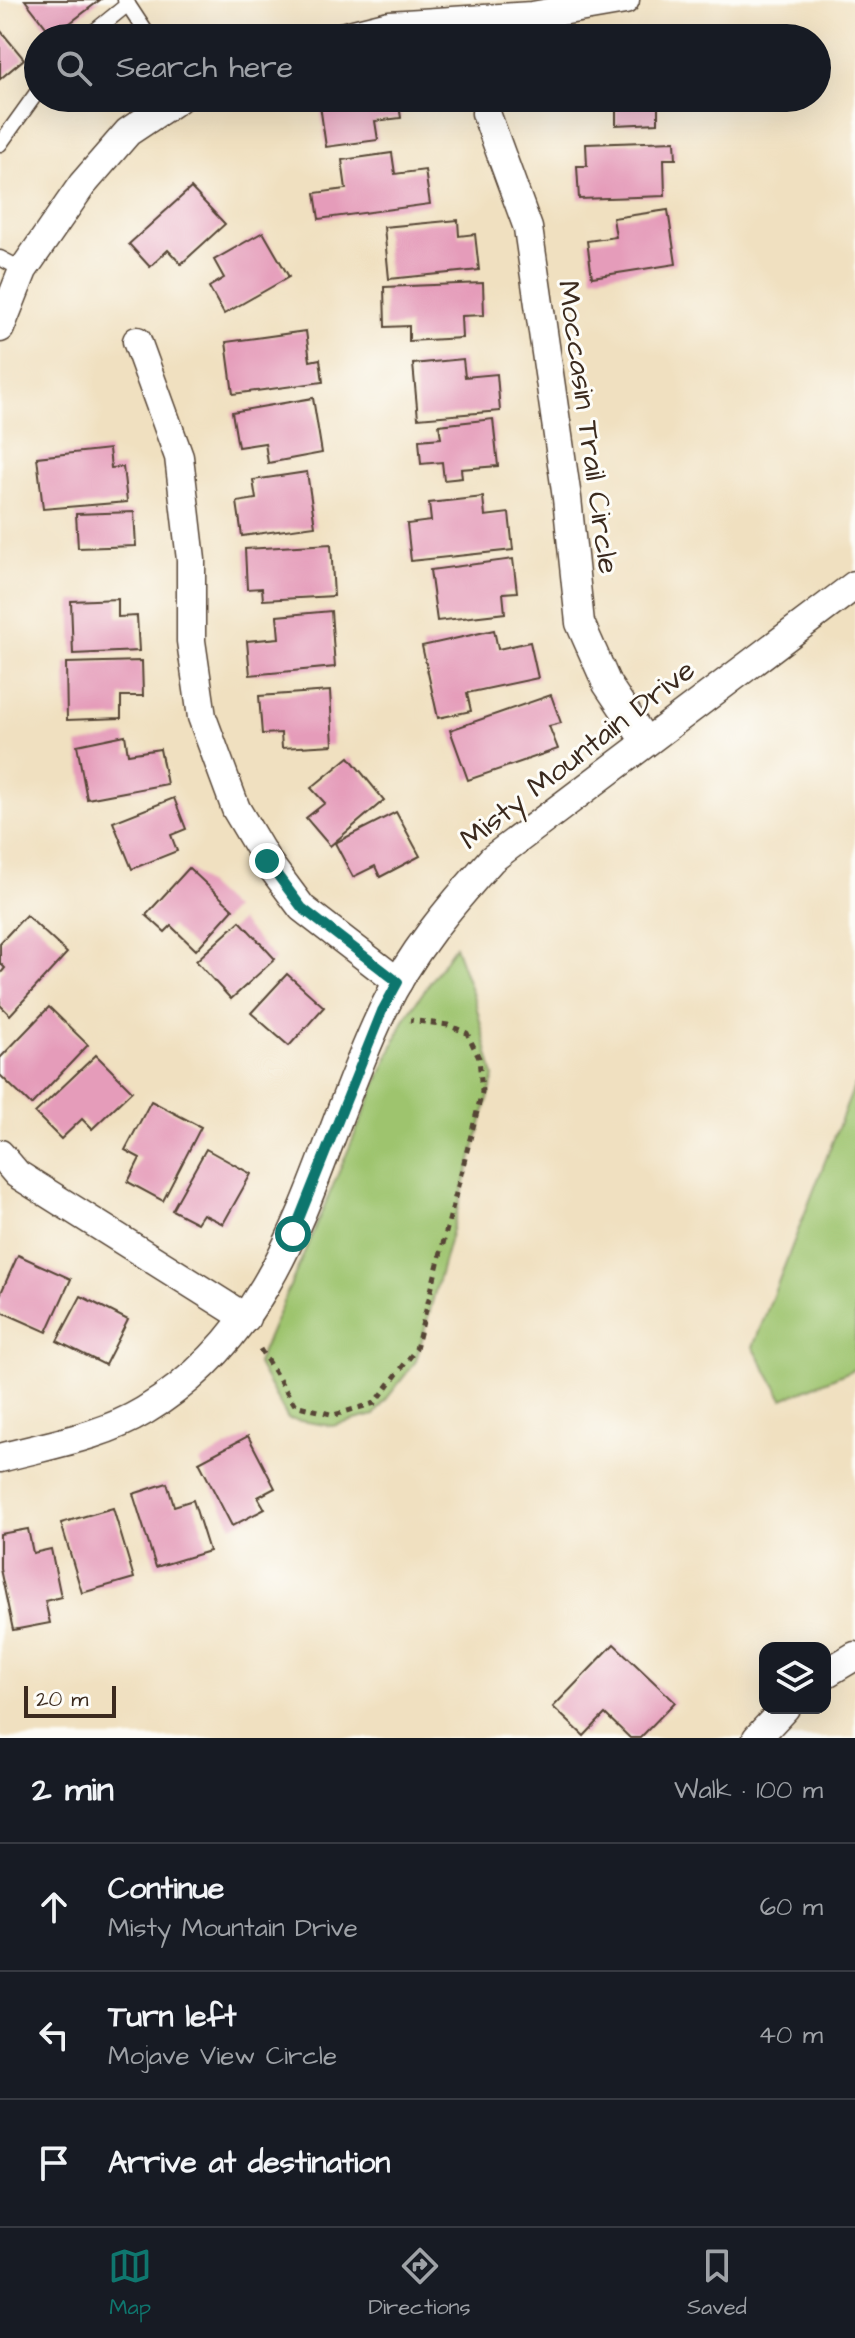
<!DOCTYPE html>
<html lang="en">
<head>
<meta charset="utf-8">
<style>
	:root { --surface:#171b24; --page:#20242c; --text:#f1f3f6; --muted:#9ea1a6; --line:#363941; --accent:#0f766e }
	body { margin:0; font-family:"Architects Daughter",sans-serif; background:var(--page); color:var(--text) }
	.controls { position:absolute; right:24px; bottom:24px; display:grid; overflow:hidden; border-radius:16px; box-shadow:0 8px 32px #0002 }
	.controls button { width:72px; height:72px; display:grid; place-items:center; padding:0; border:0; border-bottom:2px solid var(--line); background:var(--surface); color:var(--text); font:40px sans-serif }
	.scale { position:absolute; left:24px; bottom:20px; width:92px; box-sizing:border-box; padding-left:8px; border:4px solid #3b2a1e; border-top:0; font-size:22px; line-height:28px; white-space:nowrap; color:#3b2a1e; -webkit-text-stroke:6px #fdfcf7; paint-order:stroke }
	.stop { position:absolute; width:24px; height:24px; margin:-18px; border:6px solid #0f766e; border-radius:50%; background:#fff }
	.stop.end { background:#0f766e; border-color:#fff; box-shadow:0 2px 8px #0008 }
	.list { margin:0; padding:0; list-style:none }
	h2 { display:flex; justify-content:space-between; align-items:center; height:104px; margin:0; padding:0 32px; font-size:34px }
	h2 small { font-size:26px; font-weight:400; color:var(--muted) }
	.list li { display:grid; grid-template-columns:52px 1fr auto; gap:24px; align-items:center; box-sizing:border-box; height:128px; padding:0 32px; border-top:2px solid var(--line) }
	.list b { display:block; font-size:30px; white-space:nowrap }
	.list p { margin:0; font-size:26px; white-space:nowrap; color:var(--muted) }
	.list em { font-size:26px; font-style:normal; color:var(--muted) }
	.icon { flex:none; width:44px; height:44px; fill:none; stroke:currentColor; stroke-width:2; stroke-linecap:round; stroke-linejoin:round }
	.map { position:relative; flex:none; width:855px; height:1738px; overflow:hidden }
	.search { position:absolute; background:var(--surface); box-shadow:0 8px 32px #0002; left:24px; right:24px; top:24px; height:88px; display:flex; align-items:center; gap:20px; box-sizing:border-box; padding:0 28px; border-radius:44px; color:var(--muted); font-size:30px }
	.sheet { height:488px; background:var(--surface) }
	nav { display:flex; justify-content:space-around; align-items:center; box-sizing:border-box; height:112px; border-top:2px solid var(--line); background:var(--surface); font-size:22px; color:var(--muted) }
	nav a { display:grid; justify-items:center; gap:4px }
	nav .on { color:var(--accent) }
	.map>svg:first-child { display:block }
</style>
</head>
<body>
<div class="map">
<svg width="855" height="1738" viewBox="0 0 855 1738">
	<rect width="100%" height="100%" fill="#fdfcf7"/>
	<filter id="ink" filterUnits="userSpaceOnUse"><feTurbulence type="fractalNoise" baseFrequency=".0125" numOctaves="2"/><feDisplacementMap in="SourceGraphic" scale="16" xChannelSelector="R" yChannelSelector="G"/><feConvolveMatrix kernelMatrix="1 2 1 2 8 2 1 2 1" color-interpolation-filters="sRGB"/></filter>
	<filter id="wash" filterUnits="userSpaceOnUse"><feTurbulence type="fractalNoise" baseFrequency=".006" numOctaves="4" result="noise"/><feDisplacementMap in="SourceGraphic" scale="32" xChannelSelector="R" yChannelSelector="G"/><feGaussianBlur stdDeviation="1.8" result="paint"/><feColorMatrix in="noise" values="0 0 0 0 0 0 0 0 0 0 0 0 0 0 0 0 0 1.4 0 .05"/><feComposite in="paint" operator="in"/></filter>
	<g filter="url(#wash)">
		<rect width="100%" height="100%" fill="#f0e0c0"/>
		<g fill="#9ec46e" stroke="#6c7746" stroke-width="2">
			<polygon points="455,946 475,1001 494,1077 416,1361 374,1415 332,1426 288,1419 257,1363 404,1020"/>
			<polygon points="855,1084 855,1369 783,1399 753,1347"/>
		</g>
		<g id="blocks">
			<g fill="#e59cba">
				<polygon points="25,0 100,0 53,36"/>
				<polygon points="0,30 24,59 0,79"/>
				<polygon points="319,98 398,98 401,118 375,121 378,140 326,147"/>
				<polygon points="568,98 658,98 658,123 616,125 616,108 569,109"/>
				<polygon points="675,141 676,159 664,159 665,196 579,199 577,166 587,166 586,144"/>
				<polygon points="392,153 395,174 425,170 430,204 319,219 315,193 346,189 342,160"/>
				<polygon points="191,188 225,224 181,264 168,250 150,267 129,244"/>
				<polygon points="668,210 676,264 592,277 587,241 616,237 613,218"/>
				<polygon points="458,220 459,236 475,234 479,270 389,279 384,227"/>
				<polygon points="263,232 289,277 224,314 209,287 224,278 214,260"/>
				<polygon points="483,283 484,315 461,316 462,338 409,341 409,326 385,327 384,287"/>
				<polygon points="306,331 310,361 320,359 323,382 233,394 226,342"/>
				<polygon points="463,359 465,377 497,374 500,411 418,418 413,364"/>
				<polygon points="313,398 322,453 268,463 265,443 238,447 232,412"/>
				<polygon points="493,419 498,466 461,469 462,478 444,480 442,462 421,464 419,440 441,438 439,425"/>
				<polygon points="109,449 111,468 123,467 127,502 43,509 37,457"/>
				<polygon points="307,472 315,526 242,536 237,502 256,499 253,480"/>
				<polygon points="483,497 485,516 509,513 513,550 411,561 407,524 431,521 429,503"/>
				<polygon points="134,512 136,546 78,548 76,514"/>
				<polygon points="331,544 334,596 263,600 262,588 247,589 245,549"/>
				<polygon points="513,559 517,592 503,593 505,613 437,621 430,570"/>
				<polygon points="118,599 118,617 137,616 139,651 73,654 71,601"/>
				<polygon points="331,611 335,667 250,675 247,641 279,638 277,616"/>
				<polygon points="494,630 498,649 530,642 538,678 467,693 471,711 438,718 422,646"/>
				<polygon points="142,661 143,696 121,696 121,718 67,720 66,663"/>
				<polygon points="330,691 333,745 282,748 281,733 262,734 259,696"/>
				<polygon points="551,695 561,723 549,726 558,749 468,780 450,730"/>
				<polygon points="125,735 128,754 160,749 167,784 87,799 77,745"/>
				<polygon points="349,757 384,800 330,846 306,818 325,803 311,788"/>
				<polygon points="174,798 186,829 171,835 177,851 132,869 113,822"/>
				<polygon points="396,812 420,856 380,877 375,866 353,877 335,843"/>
				<polygon points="189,868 233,909 196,950 171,926 165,932 146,915"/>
				<polygon points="26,915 67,953 10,1015 0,1005 0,974 5,968 0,963 0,943"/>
				<polygon points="240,921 275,959 231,999 196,961"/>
				<polygon points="287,974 324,1007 289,1046 251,1013"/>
				<polygon points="49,1007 88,1045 31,1105 0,1075 0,1058"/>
				<polygon points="96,1055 132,1091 92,1129 82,1119 61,1139 35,1113"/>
				<polygon points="151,1101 201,1127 163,1201 128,1182 140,1158 125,1150"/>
				<polygon points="206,1149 251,1174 223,1224 203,1214 197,1223 172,1210"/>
				<polygon points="18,1255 71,1279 47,1332 0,1311 0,1295"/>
				<polygon points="81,1296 128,1320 105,1365 57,1341"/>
				<polygon points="248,1436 275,1488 258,1497 265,1509 232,1526 199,1462"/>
				<polygon points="167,1483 174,1506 193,1500 209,1551 156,1567 133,1494"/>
				<polygon points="113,1508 134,1578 82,1593 61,1523"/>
				<polygon points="28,1529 33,1553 51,1549 61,1597 45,1601 50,1623 13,1630 0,1569 0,1534"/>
				<polygon points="614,1644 675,1702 640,1738 630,1738 605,1714 584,1736 553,1707"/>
			</g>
		</g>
	</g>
	<g filter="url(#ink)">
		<use href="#blocks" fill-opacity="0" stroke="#564536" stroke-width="2"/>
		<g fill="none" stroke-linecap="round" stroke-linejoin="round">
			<g stroke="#564536" stroke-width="17">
				<g id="service">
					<polyline points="125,0 150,38"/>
					<polyline points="86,38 128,4"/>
					<polyline points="0,144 38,91"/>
					<polyline points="0,258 23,270"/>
				</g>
			</g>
			<g stroke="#564536" stroke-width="31">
				<g id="minor">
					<polyline points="337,38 389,25 532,16 625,0"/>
					<polyline points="486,113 528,228 567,498 580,623 607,684 645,741"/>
					<polyline points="0,328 23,270 82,185 128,132 179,98"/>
					<polyline points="137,341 179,457 191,560 191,641 202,717 236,809 267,861 302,908 398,982"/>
					<polyline points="0,1154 17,1174 246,1318"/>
					<path d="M0 1458C47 1445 101 1437 144 1411 294 1321 313 1155 383 1010 410 953 451 905 492 859L855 585"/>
					<polyline points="825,1674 855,1656"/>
					<polyline points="757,1738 785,1708"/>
				</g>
			</g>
			<polyline stroke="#564536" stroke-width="5" stroke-dasharray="6 6" stroke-linecap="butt" points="260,1349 295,1405 334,1415 375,1403 416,1349 482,1092 479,1058 467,1033 448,1025 410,1020"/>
			<use href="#service" stroke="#fff" stroke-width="14"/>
			<use href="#minor" stroke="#fff" stroke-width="28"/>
		</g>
	</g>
	<g fill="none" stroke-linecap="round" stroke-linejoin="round" filter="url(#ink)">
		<polyline stroke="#0f766e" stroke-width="10" points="267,861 302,908 398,982 382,1011 293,1234"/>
	</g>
	<g text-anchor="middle" stroke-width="6" stroke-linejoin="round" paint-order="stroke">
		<g font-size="30" fill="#3b2a1e" stroke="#fdfcf7">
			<text transform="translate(589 427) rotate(82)" y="10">Moccasin Trail Circle</text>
			<text transform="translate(577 754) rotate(-38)" y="10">Misty Mountain Drive</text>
		</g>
	</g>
</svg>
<div class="controls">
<button><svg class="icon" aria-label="layers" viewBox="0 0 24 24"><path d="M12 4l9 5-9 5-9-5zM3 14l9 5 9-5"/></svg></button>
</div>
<div class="scale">20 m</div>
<div class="stop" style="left:293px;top:1234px"></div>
<div class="stop end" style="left:267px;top:861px"></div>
<div class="search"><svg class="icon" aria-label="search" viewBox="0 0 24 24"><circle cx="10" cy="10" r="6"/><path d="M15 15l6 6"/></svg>Search here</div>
</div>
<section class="sheet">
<h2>2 min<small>Walk · 100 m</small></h2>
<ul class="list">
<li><svg class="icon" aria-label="ahead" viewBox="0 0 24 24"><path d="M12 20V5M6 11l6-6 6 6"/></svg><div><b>Continue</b><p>Misty Mountain Drive</p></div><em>60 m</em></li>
<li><svg class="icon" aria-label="left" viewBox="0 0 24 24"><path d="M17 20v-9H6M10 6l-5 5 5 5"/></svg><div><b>Turn left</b><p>Mojave View Circle</p></div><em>40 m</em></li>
<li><svg class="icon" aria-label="arrive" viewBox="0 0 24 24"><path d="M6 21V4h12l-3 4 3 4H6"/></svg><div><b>Arrive at destination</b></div></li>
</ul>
</section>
<nav>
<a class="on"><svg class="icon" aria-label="map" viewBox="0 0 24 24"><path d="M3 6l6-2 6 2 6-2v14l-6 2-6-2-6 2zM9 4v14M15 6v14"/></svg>Map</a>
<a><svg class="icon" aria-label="directions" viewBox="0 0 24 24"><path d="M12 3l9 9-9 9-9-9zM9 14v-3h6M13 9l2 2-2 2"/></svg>Directions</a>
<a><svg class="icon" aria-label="saved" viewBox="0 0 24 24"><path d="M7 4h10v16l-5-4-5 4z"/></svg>Saved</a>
</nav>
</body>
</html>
